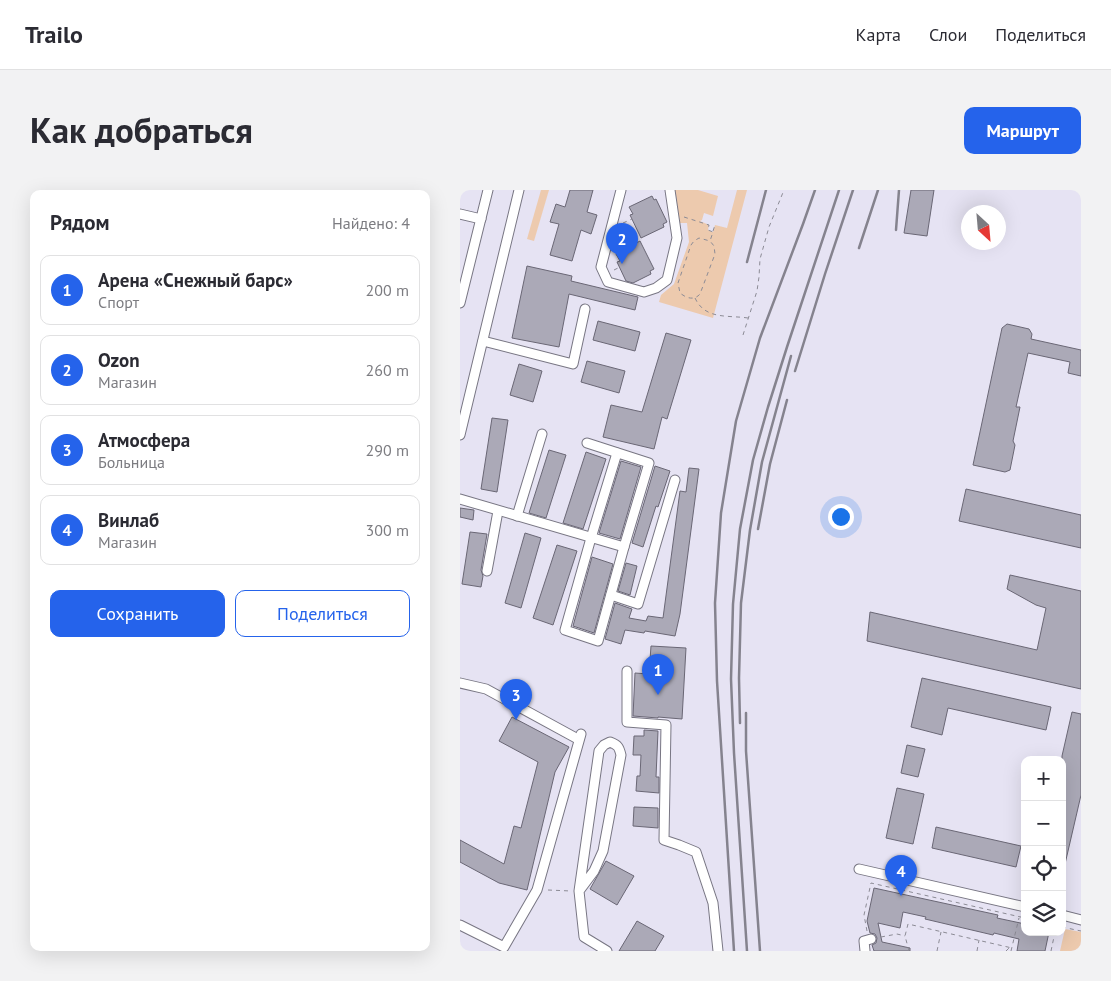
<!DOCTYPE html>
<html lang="ru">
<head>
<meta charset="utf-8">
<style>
	:root { --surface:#fff; --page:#f2f2f3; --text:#2b2b33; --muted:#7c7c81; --line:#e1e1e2; --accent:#2563eb }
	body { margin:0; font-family:"PT Sans",sans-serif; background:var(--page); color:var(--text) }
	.controls { position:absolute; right:15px; bottom:15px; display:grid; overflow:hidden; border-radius:10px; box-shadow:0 5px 20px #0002 }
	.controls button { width:45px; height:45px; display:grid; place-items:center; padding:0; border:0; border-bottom:1px solid var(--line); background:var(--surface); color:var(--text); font:25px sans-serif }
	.compass { position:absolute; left:501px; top:15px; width:45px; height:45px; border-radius:50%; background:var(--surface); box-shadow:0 5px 20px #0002; rotate:154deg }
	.you { position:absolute; left:380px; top:326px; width:18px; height:18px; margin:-12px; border:4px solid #fff; border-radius:50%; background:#1a73e8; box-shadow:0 0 0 8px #1a73e833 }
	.badge { display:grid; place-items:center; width:32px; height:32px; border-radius:50%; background:var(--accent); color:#fff; font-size:16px; font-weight:700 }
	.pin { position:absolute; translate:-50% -41px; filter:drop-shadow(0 1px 2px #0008) }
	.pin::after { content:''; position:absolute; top:26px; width:18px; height:15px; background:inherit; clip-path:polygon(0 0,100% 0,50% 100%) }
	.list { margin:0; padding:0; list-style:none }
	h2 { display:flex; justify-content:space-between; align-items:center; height:65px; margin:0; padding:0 20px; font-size:21px }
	h2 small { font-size:16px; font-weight:400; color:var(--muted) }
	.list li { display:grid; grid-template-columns:32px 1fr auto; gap:15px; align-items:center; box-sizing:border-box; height:70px; margin:0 10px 10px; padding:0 10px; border:1px solid var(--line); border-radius:10px }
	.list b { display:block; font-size:19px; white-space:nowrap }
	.list p { margin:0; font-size:16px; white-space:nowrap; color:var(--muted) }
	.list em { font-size:16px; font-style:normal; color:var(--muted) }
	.actions { display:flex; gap:10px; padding:15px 20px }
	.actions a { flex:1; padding:11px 0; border:1px solid var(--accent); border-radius:10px; text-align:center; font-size:18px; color:var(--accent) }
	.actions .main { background:var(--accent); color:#fff }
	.icon { flex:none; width:28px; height:28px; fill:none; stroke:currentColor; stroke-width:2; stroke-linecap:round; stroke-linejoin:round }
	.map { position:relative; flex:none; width:621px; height:761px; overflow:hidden; border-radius:10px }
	header { display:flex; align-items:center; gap:30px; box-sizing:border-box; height:70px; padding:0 25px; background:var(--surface); border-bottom:1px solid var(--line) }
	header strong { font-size:24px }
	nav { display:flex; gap:28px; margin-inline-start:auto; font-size:18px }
	.intro { display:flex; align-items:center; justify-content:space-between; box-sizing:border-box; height:120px; padding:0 30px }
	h1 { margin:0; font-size:35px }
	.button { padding:12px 22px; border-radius:10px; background:var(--accent); color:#fff; font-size:18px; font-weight:700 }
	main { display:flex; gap:30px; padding:0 30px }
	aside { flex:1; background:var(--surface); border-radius:10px; box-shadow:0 5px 20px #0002 }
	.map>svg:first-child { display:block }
</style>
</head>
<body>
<header>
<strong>Trailo</strong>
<nav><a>Карта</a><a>Слои</a><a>Поделиться</a></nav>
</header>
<div class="intro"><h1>Как добраться</h1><a class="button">Маршрут</a></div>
<main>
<aside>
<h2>Рядом<small>Найдено: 4</small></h2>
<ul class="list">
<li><span class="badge">1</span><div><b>Арена «Снежный барс»</b><p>Спорт</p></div><em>200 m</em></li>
<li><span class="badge">2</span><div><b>Ozon</b><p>Магазин</p></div><em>260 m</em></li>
<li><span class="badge">3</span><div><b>Атмосфера</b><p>Больница</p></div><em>290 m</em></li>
<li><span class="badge">4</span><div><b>Винлаб</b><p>Магазин</p></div><em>300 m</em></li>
</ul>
<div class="actions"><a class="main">Сохранить</a><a>Поделиться</a></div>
</aside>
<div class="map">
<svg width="621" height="761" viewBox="0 0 621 761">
	<rect width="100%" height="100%" fill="#e6e3f3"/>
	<g fill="#edcaae">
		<polygon points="81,0 89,0 74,51 67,49"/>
		<polygon points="215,0 238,0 258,6 253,26 244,23 242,30 240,31 249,35 248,40 253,42 255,35 267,38 277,0 287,0 253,128 199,112 201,105 214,94 229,52 227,33 220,33"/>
		<polygon points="605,739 621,742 621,761 600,761"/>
	</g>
	<g fill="#aba9b7" stroke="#6a6775">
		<polygon points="110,0 133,0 127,22 137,25 131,44 121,40 112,71 90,65 99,34 90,32 96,14 105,17"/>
		<polygon points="451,0 474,0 467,46 444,43"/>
		<polygon points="192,6 194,10 196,9 207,32 203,34 204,37 181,48 170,25 173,24 169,17"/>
		<polygon points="180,51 194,79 190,81 191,84 173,93 166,91 157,72 160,71 156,64"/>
		<polygon points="67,76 112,86 111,91 178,107 175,120 109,104 99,157 52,148"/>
		<polygon points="138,131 180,142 175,161 133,150"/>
		<polygon points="547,134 569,139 572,144 571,149 621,160 621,186 608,183 610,172 568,163 556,217 560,217 553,251 555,255 550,280 545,282 513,275 542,138"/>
		<polygon points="206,143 231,150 207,229 202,227 194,259 143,247 151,215 182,222"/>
		<polygon points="127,171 165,181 159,203 121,192"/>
		<polygon points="59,174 82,181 73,212 50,205"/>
		<polygon points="32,228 48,230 37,302 21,299"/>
		<polygon points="89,260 106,265 86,328 69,323"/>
		<polygon points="126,262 146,269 123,339 103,333"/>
		<polygon points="161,271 181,277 160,349 139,343"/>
		<polygon points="195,276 210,281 198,317 196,316 183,357 172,353"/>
		<polygon points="229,278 239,279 220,424 215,446 185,441 184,443 165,440 161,454 145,449 155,413 172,419 169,428 186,431 188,426 203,428 220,301 226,302"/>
		<polygon points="506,299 621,325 621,358 499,331"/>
		<polygon points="0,318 14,320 13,330 0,327"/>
		<polygon points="10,342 27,344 21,380 23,386 21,397 2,394"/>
		<polygon points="65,343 81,348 61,418 45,413"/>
		<polygon points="97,355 117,361 93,435 73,428"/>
		<polygon points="132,367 153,374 134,443 113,436"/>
		<polygon points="166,373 177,376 170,405 158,401"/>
		<polygon points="550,385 621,401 621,499 407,451 410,422 577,460 586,418 576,415 547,399"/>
		<polygon points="191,456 226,458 222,529 198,527 198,528 173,526 175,483 189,484"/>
		<polygon points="462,488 591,517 586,540 488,518 482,545 451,537"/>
		<polygon points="612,522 621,524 621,605 605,674 602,674 602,566"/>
		<polygon points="52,527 109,557 95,582 67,700 39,693 0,672 0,650 44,674 54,636 61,638 78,572 39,551"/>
		<polygon points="184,540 198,541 196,587 199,587 199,603 176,601 177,586 180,586 181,565 173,565 174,546 184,546"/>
		<polygon points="447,555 465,559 458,587 441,583"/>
		<polygon points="437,598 464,604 453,654 426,648"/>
		<polygon points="174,617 198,618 198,638 173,636"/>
		<polygon points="476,637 561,656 556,677 472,658"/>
		<polygon points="146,671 174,686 157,715 130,699"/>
		<polygon points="414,698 538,725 537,728 565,734 565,742 589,742 585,761 557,761 559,749 534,743 533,745 465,729 466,727 443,722 440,738 418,733 422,752 450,758 450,761 414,761 412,755 416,753 417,748 415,744 410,743 407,731"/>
		<polygon points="177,731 204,746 195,761 159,761"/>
	</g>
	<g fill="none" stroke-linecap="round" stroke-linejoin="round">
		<g stroke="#787683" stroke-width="11">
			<g id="minor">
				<polyline points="161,0 141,77 148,92 184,102 196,98 207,90 217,48 210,0"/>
				<polyline points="0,24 21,29"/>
				<polyline points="0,113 28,0"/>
				<polyline points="23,151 113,174 125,119"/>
				<polyline points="0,245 59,0"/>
				<polyline points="157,263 131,348 105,440 138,451 164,357"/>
				<polyline points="0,309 164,357 189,273 127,253"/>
				<polyline points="57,326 82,244"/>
				<polyline points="27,381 38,321"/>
				<polyline points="151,405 178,414 215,290"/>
				<polyline points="167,481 167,532 206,535 204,650 219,655 236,662 253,713 258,761"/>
				<polyline points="0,493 26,499 116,548"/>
				<polyline points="399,679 565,717"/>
				<path d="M119 701 134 681 143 661 161 565C159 557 158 555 150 552L144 555 139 561 119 701 124 747 147 761"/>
				<polyline points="602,725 621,730"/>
				<polyline points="0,735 44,757 77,700 121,544"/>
				<polyline points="405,761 404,751 411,749"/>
			</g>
		</g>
		<g stroke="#8c8b95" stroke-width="1" stroke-dasharray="4 4" stroke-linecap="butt">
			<path d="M224 27 249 35 248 40 253 42 250 51 254 56 255 64 240 104C234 111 226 108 220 103L218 93 231 55 234 51 239 48 250 51"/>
			<polyline points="163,33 172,29"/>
			<polyline points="253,41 255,35"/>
			<polyline points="157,54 160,46 163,31"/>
			<polyline points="154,80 160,77"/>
			<path d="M235 108C245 130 268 125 288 128"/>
			<polyline points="283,145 297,101 299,87 300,69 309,37 324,0"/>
			<polyline points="88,700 111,701"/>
			<polyline points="602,737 621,741"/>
			<polyline points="407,741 404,725 411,693 565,728"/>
			<polyline points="421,747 437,744 445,746"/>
			<polyline points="449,761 445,746 448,734 552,758"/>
			<polyline points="477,761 481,742"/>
			<polyline points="517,761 519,750"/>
			<polyline points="546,761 549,758"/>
			<polyline points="551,761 559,728"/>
			<polyline points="591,761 595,742"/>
		</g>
		<use href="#minor" stroke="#fff" stroke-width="9"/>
		<g stroke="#85838e" stroke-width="2.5">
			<polyline points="436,40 439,0"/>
			<polyline points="399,58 418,0"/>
			<polyline points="287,72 306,0"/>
			<polyline points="335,181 365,84 393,0"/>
			<polyline points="298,339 310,274 327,210"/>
			<polyline points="286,523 286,561 300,761"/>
			<polyline points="280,533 279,488 281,413 290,340 302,272 331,166"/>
			<polyline points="274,761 257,491 255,413 261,323 276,231 300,148 343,34 355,0"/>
			<polyline points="287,761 274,563 271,489 273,414 280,339 293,270 308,217 327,157 379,0"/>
		</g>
	</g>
</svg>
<div class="controls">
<button>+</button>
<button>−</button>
<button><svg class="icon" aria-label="locate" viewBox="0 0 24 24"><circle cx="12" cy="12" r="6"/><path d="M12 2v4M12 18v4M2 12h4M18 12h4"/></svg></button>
<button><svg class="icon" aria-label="layers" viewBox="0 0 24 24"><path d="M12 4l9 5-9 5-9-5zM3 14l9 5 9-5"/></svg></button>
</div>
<svg class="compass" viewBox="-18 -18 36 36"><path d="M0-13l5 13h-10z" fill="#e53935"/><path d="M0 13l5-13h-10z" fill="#7c7c81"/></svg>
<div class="you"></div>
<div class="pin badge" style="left:198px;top:505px">1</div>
<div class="pin badge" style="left:162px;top:74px">2</div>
<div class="pin badge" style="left:56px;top:530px">3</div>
<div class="pin badge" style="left:441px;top:706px">4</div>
</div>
</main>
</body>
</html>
